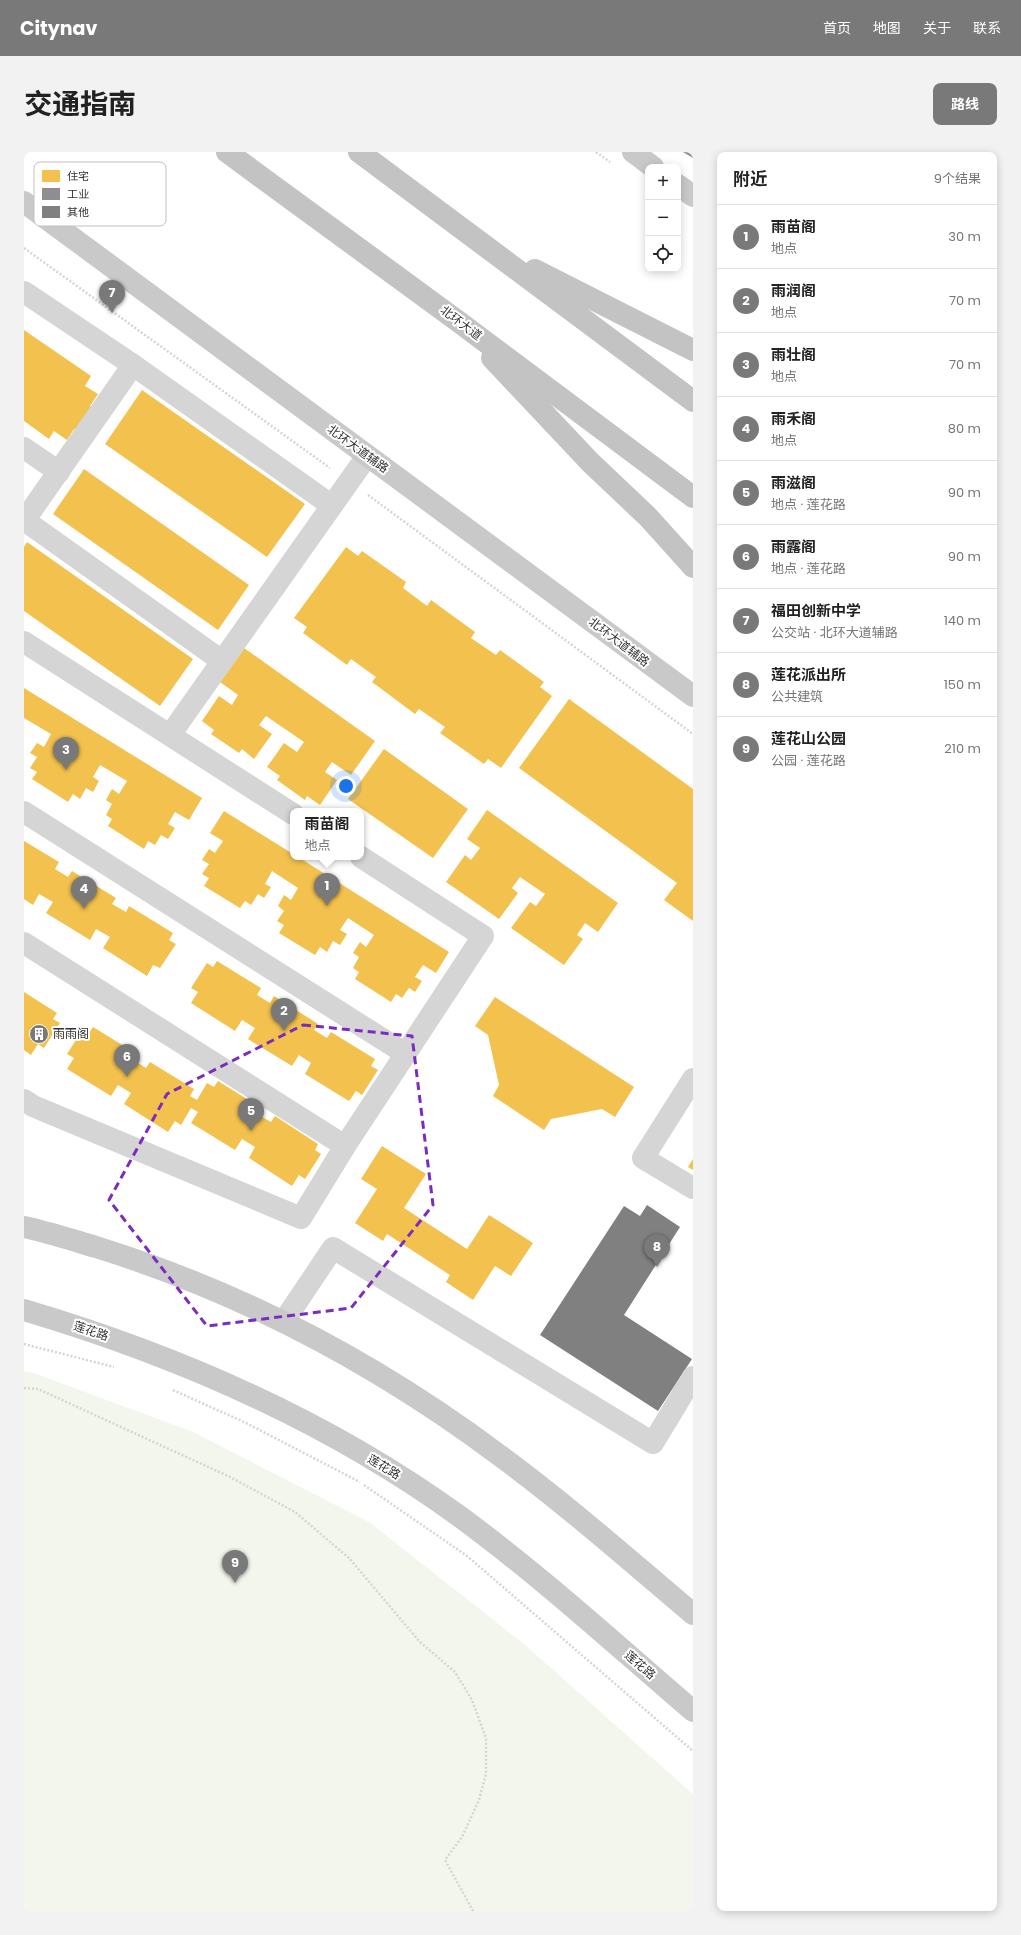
<!DOCTYPE html>
<html lang="zh">
<head>
<meta charset="utf-8">
<style>
	:root { --surface:#fff; --page:#f2f2f2; --text:#222; --muted:#767676; --line:#e0e0e0; --accent:#797979 }
	body { margin:0; font-family:Poppins,"Noto Sans SC",sans-serif; background:var(--page); color:var(--text) }
	.controls { position:absolute; right:12px; top:12px; display:grid; overflow:hidden; border-radius:8px; box-shadow:0 2px 10px #0003 }
	.controls button { width:36px; height:36px; display:grid; place-items:center; padding:0; border:0; border-bottom:1px solid var(--line); background:var(--surface); color:var(--text); font:20px sans-serif }
	.you { position:absolute; left:322px; top:634px; width:14px; height:14px; margin:-10px; border:3px solid #fff; border-radius:50%; background:#1a73e8; box-shadow:0 0 0 6px #1a73e833 }
	.badge { display:grid; place-items:center; width:26px; height:26px; border-radius:50%; background:var(--accent); color:#fff; font-size:13px; font-weight:700 }
	.pin { position:absolute; translate:-50% -33px; filter:drop-shadow(0 1px 2px #0008) }
	.pin::after { content:''; position:absolute; top:21px; width:14px; height:12px; background:inherit; clip-path:polygon(0 0,100% 0,50% 100%) }
	.popup { position:absolute; left:266px; top:656px; width:74px; height:52px; box-sizing:border-box; display:grid; place-content:center; border-radius:8px; background:var(--surface); filter:drop-shadow(0 1px 3px #0005); font-size:13px; white-space:nowrap; color:var(--muted) }
	.popup b { font-size:15px; color:var(--text) }
	.popup::after { content:''; position:absolute; left:50%; top:100%; margin-left:-8px; border:8px solid transparent; border-top-color:var(--surface) }
	.list { margin:0; padding:0; list-style:none }
	h2 { display:flex; justify-content:space-between; align-items:center; height:52px; margin:0; padding:0 16px; font-size:17px }
	h2 small { font-size:13px; font-weight:400; color:var(--muted) }
	.list li { display:grid; grid-template-columns:26px 1fr auto; gap:12px; align-items:center; box-sizing:border-box; height:64px; padding:0 16px; border-top:1px solid var(--line) }
	.list b { display:block; font-size:15px; white-space:nowrap }
	.list p { margin:0; font-size:13px; white-space:nowrap; color:var(--muted) }
	.list em { font-size:13px; font-style:normal; color:var(--muted) }
	.icon { flex:none; width:22px; height:22px; fill:none; stroke:currentColor; stroke-width:2; stroke-linecap:round; stroke-linejoin:round }
	.map { position:relative; flex:none; width:669px; height:1759px; overflow:hidden; border-radius:8px }
	header { display:flex; align-items:center; gap:24px; box-sizing:border-box; height:56px; padding:0 20px; background:var(--accent); color:#fff }
	header strong { font-size:19px }
	nav { display:flex; gap:22px; margin-inline-start:auto; font-size:14px }
	.intro { display:flex; align-items:center; justify-content:space-between; box-sizing:border-box; height:96px; padding:0 24px }
	h1 { margin:0; font-size:28px }
	.button { padding:10px 18px; border-radius:8px; background:var(--accent); color:#fff; font-size:14px; font-weight:700 }
	main { display:flex; gap:24px; padding:0 24px }
	aside { flex:1; background:var(--surface); border-radius:8px; box-shadow:0 2px 10px #0003 }
	.map>svg:first-child { display:block }
</style>
</head>
<body>
<header>
<strong>Citynav</strong>
<nav><a>首页</a><a>地图</a><a>关于</a><a>联系</a></nav>
</header>
<div class="intro"><h1>交通指南</h1><a class="button">路线</a></div>
<main>
<div class="map">
<svg width="669" height="1759" viewBox="0 0 669 1759">
	<rect width="100%" height="100%" fill="#fff"/>
	<polygon fill="#f3f6ed" points="0,1219 10,1221 169,1280 345,1370 500,1492 669,1642 669,1759 0,1759"/>
	<g fill="#f2c14e">
		<polygon points="0,178 67,224 61,234 74,242 66,254 72,259 56,281 50,277 43,288 30,279 25,287 0,269"/>
		<polygon points="118,238 281,352 243,405 81,292"/>
		<polygon points="60,317 225,433 194,478 29,362"/>
		<polygon points="3,390 169,507 136,554 0,459 0,395"/>
		<polygon points="322,395 334,404 338,399 382,430 379,436 403,454 407,448 451,480 447,486 472,503 476,498 520,530 516,535 528,544 477,616 464,607 460,612 416,581 421,575 395,557 391,562 348,530 352,525 327,507 323,513 279,481 283,475 270,466"/>
		<polygon points="220,496 351,589 327,623 308,610 301,620 313,628 296,653 283,644 281,648 253,628 256,624 243,615 260,591 273,600 280,590 242,564 235,573 248,582 230,607 218,597 215,601 187,582 190,578 178,569 195,544 208,553 214,543 196,530"/>
		<polygon points="0,536 178,646 165,668 151,660 144,672 151,676 144,687 137,683 131,693 124,689 120,697 84,674 88,667 82,663 88,652 82,648 88,637 95,642 103,629 76,613 69,625 75,629 69,640 62,636 56,647 49,642 44,650 8,627 13,620 6,616 13,605 6,601 13,591 20,595 27,582 0,566"/>
		<polygon points="545,547 669,637 669,769 640,748 653,731 495,616"/>
		<polygon points="360,597 444,657 409,706 324,647"/>
		<polygon points="463,658 594,751 574,780 561,771 553,783 559,787 540,813 487,776 506,750 512,754 521,742 496,725 488,736 494,741 475,767 422,730 441,703 447,708 456,696 443,687"/>
		<polygon points="200,659 269,702 269,705 274,705 425,800 412,821 399,813 391,825 398,829 391,840 385,836 378,846 372,842 367,850 331,827 335,820 329,816 335,805 329,801 336,790 342,795 350,783 324,766 316,778 323,782 316,793 309,789 303,800 296,795 291,803 255,781 260,773 253,769 260,759 254,754 260,743 267,748 274,736 248,719 241,732 247,735 240,746 234,742 227,753 221,749 216,756 180,734 185,726 178,722 185,712 178,708 185,697 191,701 199,689 186,681"/>
		<polygon points="0,689 35,710 31,717 44,725 48,719 92,746 88,752 102,760 105,754 149,781 145,788 152,792 136,816 129,813 123,824 79,796 86,785 72,777 66,788 22,761 29,750 15,742 9,753 0,747"/>
		<polygon points="193,809 237,836 233,843 246,851 250,844 294,872 290,878 303,886 307,880 351,907 347,914 354,918 338,943 332,939 325,949 281,922 287,911 275,903 268,914 224,887 231,876 218,868 211,879 167,851 174,840 167,836 183,811 189,815"/>
		<polygon points="0,840 33,861 29,867 36,871 20,896 14,892 7,903 0,898"/>
		<polygon points="471,845 610,935 591,965 578,957 527,967 520,978 469,944 475,933 464,883 451,874"/>
		<polygon points="69,875 113,902 109,908 122,916 126,910 170,937 166,944 173,948 183,931 190,935 194,929 237,956 233,962 247,970 251,964 294,992 291,998 297,1002 281,1027 275,1023 268,1034 225,1006 231,995 218,987 211,998 167,971 174,960 167,956 157,973 151,969 144,980 100,952 107,941 94,933 87,944 43,917 50,906 43,902 59,877 65,881"/>
		<polygon points="358,994 402,1022 380,1056 443,1097 465,1063 509,1091 487,1124 471,1114 449,1148 422,1130 426,1123 363,1082 359,1089 331,1071 353,1037 337,1027"/>
		<polygon points="669,1007 669,1018 664,1015"/>
	</g>
	<polygon fill="#8d8d92" points="659,0 669,0 669,6"/>
	<polygon fill="#808080" points="623,1053 656,1075 600,1163 668,1207 634,1259 516,1183 600,1054 616,1064"/>
	<g fill="none" stroke-linecap="round" stroke-linejoin="round">
		<g stroke="#d5d5d5" stroke-width="2.5" stroke-dasharray="2 2" stroke-linecap="butt">
			<polyline points="572,0 586,10"/>
			<polyline points="0,96 306,316"/>
			<polyline points="344,343 669,582"/>
			<polyline points="0,1192 90,1215"/>
			<polyline points="0,1236 14,1237 206,1325 271,1360 325,1406 396,1490 431,1520 448,1548 462,1586 462,1622 455,1648 438,1685 421,1708 449,1759"/>
			<polyline points="149,1238 222,1271 336,1330"/>
			<polyline points="340,1333 443,1404 669,1599"/>
		</g>
		<g stroke="#d5d5d5" stroke-width="22">
			<polyline points="0,140 109,213 307,353"/>
			<polyline points="0,296 35,320"/>
			<polyline points="0,368 198,509"/>
			<polyline points="0,369 109,213"/>
			<polyline points="0,490 269,662"/>
			<polyline points="146,583 343,304"/>
			<polyline points="0,660 382,902"/>
			<polyline points="0,791 321,994"/>
			<polyline points="669,927 619,1006 669,1036"/>
			<polyline points="0,948 9,954 277,1066 321,994 459,784 337,705"/>
			<polyline points="260,1169 309,1096 629,1291 669,1225"/>
		</g>
		<g stroke="#c9c9c9" stroke-width="22">
			<polyline points="609,0 629,15"/>
			<polyline points="654,33 669,44"/>
			<polyline points="0,50 669,544"/>
			<path d="M0 1075C24 1080 48 1088 72 1095 217 1140 353 1212 475 1303 542 1352 605 1408 669 1462"/>
			<path d="M0 1158C155 1204 304 1269 435 1364 517 1424 592 1493 669 1559"/>
		</g>
		<g stroke="#c3c3c3" stroke-width="22">
			<polyline points="203,0 435,170 669,345"/>
			<polyline points="335,0 669,249"/>
			<polyline points="511,118 669,198"/>
			<polyline points="468,206 566,310 624,365 669,415"/>
		</g>
	</g>
	<path fill="none" stroke="#7b2cbf" stroke-width="3" stroke-dasharray="8 5" stroke-linejoin="round" d="M279 873 388 884 409 1053 327 1156 183 1174 85 1048 143 942Z"/>
	<defs>
		<g id="building-disc" transform="scale(1)"><circle r="9.5" fill="#797979" stroke="#fff"/><path d="M-4-6H4V6H1V3H-1V6H-4ZM-2.5-4.3h1.7v1.8h-1.7ZM.8-4.3h1.7v1.8H.8ZM-2.5-1h1.7V.8h-1.7ZM.8-1h1.7V.8H.8Z" fill="#fff"/></g>
	</defs>
	<g fill-rule="evenodd">
		<use href="#building-disc" x="15" y="882"/>
	</g>
	<g text-anchor="middle" stroke-width="4" stroke-linejoin="round" paint-order="stroke">
		<g font-size="12" fill="#313131" stroke="#fff">
			<text transform="translate(437 171) rotate(37)" y="4">北环大道</text>
			<text transform="translate(334 297) rotate(36)" y="4">北环大道辅路</text>
			<text transform="translate(595 490) rotate(37)" y="4">北环大道辅路</text>
			<text transform="translate(67 1179) rotate(18)" y="4">莲花路</text>
			<text transform="translate(360 1315) rotate(31)" y="4">莲花路</text>
			<text transform="translate(616 1513) rotate(41)" y="4">莲花路</text>
		</g>
		<g font-size="12" fill="#313131" stroke="#fff" text-anchor="start">
			<text x="29" y="886">雨雨阁</text>
		</g>
	</g>
	<rect x="10" y="10" width="132" height="64" rx="6" fill="#fff" stroke="#c1c1c1" stroke-width="1"/>
	<rect x="18" y="18" width="18" height="12" fill="#f2c14e"/>
	<rect x="18" y="36" width="18" height="12" fill="#8d8d92"/>
	<rect x="18" y="54" width="18" height="12" fill="#808080"/>
	<g font-size="11" fill="#313131">
		<text x="43" y="28">住宅</text>
		<text x="43" y="46">工业</text>
		<text x="43" y="64">其他</text>
	</g>
</svg>
<div class="controls">
<button>+</button>
<button>−</button>
<button><svg class="icon" aria-label="locate" viewBox="0 0 24 24"><circle cx="12" cy="12" r="6"/><path d="M12 2v4M12 18v4M2 12h4M18 12h4"/></svg></button>
</div>
<div class="you"></div>
<div class="pin badge" style="left:303px;top:754px">1</div>
<div class="popup"><b>雨苗阁</b>地点</div>
<div class="pin badge" style="left:260px;top:879px">2</div>
<div class="pin badge" style="left:42px;top:618px">3</div>
<div class="pin badge" style="left:60px;top:757px">4</div>
<div class="pin badge" style="left:227px;top:979px">5</div>
<div class="pin badge" style="left:103px;top:925px">6</div>
<div class="pin badge" style="left:88px;top:161px">7</div>
<div class="pin badge" style="left:633px;top:1115px">8</div>
<div class="pin badge" style="left:211px;top:1431px">9</div>
</div>
<aside>
<h2>附近<small>9个结果</small></h2>
<ul class="list">
<li><span class="badge">1</span><div><b>雨苗阁</b><p>地点</p></div><em>30 m</em></li>
<li><span class="badge">2</span><div><b>雨润阁</b><p>地点</p></div><em>70 m</em></li>
<li><span class="badge">3</span><div><b>雨壮阁</b><p>地点</p></div><em>70 m</em></li>
<li><span class="badge">4</span><div><b>雨禾阁</b><p>地点</p></div><em>80 m</em></li>
<li><span class="badge">5</span><div><b>雨滋阁</b><p>地点 · 莲花路</p></div><em>90 m</em></li>
<li><span class="badge">6</span><div><b>雨露阁</b><p>地点 · 莲花路</p></div><em>90 m</em></li>
<li><span class="badge">7</span><div><b>福田创新中学</b><p>公交站 · 北环大道辅路</p></div><em>140 m</em></li>
<li><span class="badge">8</span><div><b>莲花派出所</b><p>公共建筑</p></div><em>150 m</em></li>
<li><span class="badge">9</span><div><b>莲花山公园</b><p>公园 · 莲花路</p></div><em>210 m</em></li>
</ul>
</aside>
</main>
</body>
</html>
